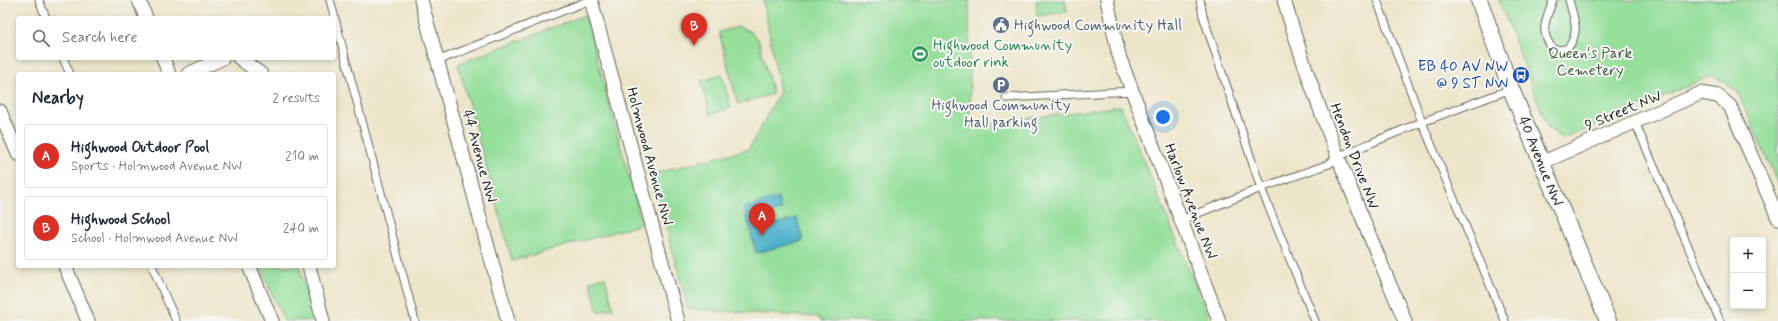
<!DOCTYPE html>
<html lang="en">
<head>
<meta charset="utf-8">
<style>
	:root { --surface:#fff; --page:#f2f2f3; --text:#1f2937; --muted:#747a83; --line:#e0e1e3; --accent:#d93025 }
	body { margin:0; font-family:Mynerve,sans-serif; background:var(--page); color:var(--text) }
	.controls { position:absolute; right:12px; bottom:12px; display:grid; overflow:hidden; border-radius:4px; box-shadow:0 2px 6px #0003 }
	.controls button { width:36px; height:36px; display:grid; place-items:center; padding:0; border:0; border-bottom:1px solid var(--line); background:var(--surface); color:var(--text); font:20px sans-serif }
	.you { position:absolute; left:1163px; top:117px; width:14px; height:14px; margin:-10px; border:3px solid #fff; border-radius:50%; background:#1a73e8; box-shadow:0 0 0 6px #1a73e833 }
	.badge { display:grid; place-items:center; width:26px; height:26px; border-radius:50%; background:var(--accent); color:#fff; font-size:13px; font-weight:700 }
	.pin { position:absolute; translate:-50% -33px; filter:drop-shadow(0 1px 2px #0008) }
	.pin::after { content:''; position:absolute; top:21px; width:14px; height:12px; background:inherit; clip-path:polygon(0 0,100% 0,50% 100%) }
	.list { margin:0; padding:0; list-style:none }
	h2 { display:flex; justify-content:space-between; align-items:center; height:52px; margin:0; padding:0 16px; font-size:17px }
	h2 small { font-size:13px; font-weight:400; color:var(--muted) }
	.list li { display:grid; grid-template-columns:26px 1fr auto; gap:12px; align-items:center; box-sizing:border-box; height:64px; margin:0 8px 8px; padding:0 8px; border:1px solid var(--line); border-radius:4px }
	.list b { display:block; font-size:15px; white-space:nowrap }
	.list p { margin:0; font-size:13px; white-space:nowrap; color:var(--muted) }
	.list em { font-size:13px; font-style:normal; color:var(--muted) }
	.icon { flex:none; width:22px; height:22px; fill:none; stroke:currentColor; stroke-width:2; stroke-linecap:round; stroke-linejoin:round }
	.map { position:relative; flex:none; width:1778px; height:321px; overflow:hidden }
	.search { position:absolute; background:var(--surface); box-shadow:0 2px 6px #0003; left:16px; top:16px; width:320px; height:44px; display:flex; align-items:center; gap:10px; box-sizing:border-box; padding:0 14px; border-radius:4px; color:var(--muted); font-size:15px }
	.panel { position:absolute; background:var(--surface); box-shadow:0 2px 6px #0003; left:16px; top:72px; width:320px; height:196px; border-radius:4px }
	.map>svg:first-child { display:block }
</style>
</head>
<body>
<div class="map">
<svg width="1778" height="321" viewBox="0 0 1778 321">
	<rect width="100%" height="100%" fill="#f6f6f2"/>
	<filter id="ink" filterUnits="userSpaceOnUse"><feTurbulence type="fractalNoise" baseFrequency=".025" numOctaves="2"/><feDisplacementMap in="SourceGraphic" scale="8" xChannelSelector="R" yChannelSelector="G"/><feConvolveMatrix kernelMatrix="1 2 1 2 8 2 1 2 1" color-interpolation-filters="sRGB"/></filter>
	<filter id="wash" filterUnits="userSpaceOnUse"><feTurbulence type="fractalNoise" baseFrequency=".012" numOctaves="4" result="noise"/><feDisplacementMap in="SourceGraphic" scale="16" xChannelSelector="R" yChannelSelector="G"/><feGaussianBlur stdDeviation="0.9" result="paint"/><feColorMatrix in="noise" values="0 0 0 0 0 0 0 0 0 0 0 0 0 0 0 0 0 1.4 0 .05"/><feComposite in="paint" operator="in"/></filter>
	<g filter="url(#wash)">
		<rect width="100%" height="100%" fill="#ece5c9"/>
		<g fill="#95df9b" stroke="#587e5c">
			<polygon points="763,0 969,0 970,126 1121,106 1210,321 821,321 819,317 688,309 652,174 749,149 780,91"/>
			<polygon points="1036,0 1065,0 1067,12 1037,16"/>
			<polygon points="1499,0 1778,0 1778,184 1737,91 1713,75 1564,139 1548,128"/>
			<polygon points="585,15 642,224 512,261 458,64"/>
			<polygon points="739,27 749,31 758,39 773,94 738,104 719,32"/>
			<polygon points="722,75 731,108 710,114 701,81"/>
			<polygon points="260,266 299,266 314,321 284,321"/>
			<polygon points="605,277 613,308 598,312 590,281"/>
		</g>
		<polygon fill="#4cb1cb" stroke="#346674" points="778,198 782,210 762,216 764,227 797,218 803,241 756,253 744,208"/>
	</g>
	<g filter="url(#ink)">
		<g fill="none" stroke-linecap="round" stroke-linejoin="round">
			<g stroke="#656259" stroke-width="9">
				<g id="service">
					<polyline points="39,0 46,18"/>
					<polyline points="330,0 415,321"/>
					<polyline points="1200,0 1203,16 1261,188 1315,321"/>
					<polyline points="1377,0 1422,122 1505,321"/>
					<path d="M1553 0C1546 19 1538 32 1554 50L1567 49C1581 32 1574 20 1569 0"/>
					<polyline points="63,58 70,74"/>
					<polyline points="437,61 590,0"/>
					<polyline points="1006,98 1132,91"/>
					<polyline points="1635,122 1720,321"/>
					<polyline points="1181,220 1261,188 1329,164 1337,157 1422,122 1511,89"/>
					<polyline points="152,266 176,321"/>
				</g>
			</g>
			<g stroke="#656259" stroke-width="15">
				<g id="minor">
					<polyline points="139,0 146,18"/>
					<polyline points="421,0 508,321"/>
					<polyline points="591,0 678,321"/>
					<polyline points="1107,0 1119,56 1219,321"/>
					<path d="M1284 0C1316 110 1361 215 1405 321"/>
					<polyline points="163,58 169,74"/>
					<polyline points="239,58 261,74"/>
					<polyline points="188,74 223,58"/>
					<polyline points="0,111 18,154"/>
					<polyline points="1541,163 1701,93 1718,96 1730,106 1778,218"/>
					<polyline points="65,266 88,321"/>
					<polyline points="249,266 272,321"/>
					<polyline points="309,266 323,321"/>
				</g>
			</g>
			<g stroke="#656259" stroke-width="18">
				<polyline id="tertiary" points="1479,0 1511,89 1608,321"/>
			</g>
			<use href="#service" stroke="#fff" stroke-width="7"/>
			<use href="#minor" stroke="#fff" stroke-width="13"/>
			<use href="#tertiary" stroke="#fff" stroke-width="16"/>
		</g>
	</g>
	<defs>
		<g id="civic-disc" transform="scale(0.9)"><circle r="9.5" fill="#5c6f8a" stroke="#f6f6f2"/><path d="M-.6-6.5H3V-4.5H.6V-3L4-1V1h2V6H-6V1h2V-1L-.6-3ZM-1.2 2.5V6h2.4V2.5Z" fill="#fff"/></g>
		<g id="stadium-disc" transform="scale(0.9)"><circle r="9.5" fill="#2e9e5b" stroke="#f6f6f2"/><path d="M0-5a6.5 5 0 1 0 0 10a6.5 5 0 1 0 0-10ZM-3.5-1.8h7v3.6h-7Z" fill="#fff"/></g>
		<g id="bus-disc" transform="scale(0.9)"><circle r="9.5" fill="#1a4fb4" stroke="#f6f6f2"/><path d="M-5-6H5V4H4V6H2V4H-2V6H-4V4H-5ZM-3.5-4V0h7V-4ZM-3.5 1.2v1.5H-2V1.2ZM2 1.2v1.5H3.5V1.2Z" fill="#fff"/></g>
		<g id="parking-disc" transform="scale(0.9)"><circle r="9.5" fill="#5c6f8a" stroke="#f6f6f2"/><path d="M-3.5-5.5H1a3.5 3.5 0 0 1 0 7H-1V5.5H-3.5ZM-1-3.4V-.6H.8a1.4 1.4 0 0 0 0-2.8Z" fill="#fff"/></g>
	</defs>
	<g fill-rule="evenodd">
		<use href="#civic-disc" x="1001" y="25"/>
		<use href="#stadium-disc" x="920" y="54"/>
		<use href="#bus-disc" x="1521" y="75"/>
		<use href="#parking-disc" x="1001" y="85"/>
	</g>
	<g text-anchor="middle" stroke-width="4" stroke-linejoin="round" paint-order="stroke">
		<g font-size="15" fill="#4e5e75" stroke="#f6f6f2" text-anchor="start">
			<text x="1014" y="30">Highwood Community Hall</text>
			<text x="1001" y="110" text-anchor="middle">Highwood Community<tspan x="1001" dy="17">Hall parking</tspan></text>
		</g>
		<g font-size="15" fill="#27864d" stroke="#f6f6f2" text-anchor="start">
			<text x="933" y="50">Highwood Community<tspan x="933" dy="17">outdoor rink</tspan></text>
		</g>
		<g font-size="15" fill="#405642" stroke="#f6f6f2">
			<text x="1590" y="58">Queen's Park<tspan x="1590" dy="17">Cemetery</tspan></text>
		</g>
		<g font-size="15" fill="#164399" stroke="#f6f6f2" text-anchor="end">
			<text x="1508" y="71">EB 40 AV NW<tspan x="1508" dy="17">@ 9 ST NW</tspan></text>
		</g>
		<g font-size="15" fill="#1c1c1c" stroke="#f6f6f2">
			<text transform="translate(1623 110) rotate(-23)" y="5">9 Street NW</text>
			<text transform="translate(480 156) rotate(75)" y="5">44 Avenue NW</text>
			<text transform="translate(650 156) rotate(75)" y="5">Holmwood Avenue NW</text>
			<text transform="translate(1355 156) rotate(69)" y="5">Hendon Drive NW</text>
			<text transform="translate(1541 161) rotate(68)" y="5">40 Avenue NW</text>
			<text transform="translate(1191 201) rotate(69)" y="5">Harlow Avenue NW</text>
		</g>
	</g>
</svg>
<div class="controls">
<button>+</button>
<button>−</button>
</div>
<div class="you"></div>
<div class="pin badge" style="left:762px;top:236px">A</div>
<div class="pin badge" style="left:694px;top:46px">B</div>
<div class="search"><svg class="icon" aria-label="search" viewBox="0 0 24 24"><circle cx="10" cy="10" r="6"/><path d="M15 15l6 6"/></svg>Search here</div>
<section class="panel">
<h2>Nearby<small>2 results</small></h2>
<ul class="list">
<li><span class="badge">A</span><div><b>Highwood Outdoor Pool</b><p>Sports · Holmwood Avenue NW</p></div><em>210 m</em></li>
<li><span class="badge">B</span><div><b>Highwood School</b><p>School · Holmwood Avenue NW</p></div><em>240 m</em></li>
</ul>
</section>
</div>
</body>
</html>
